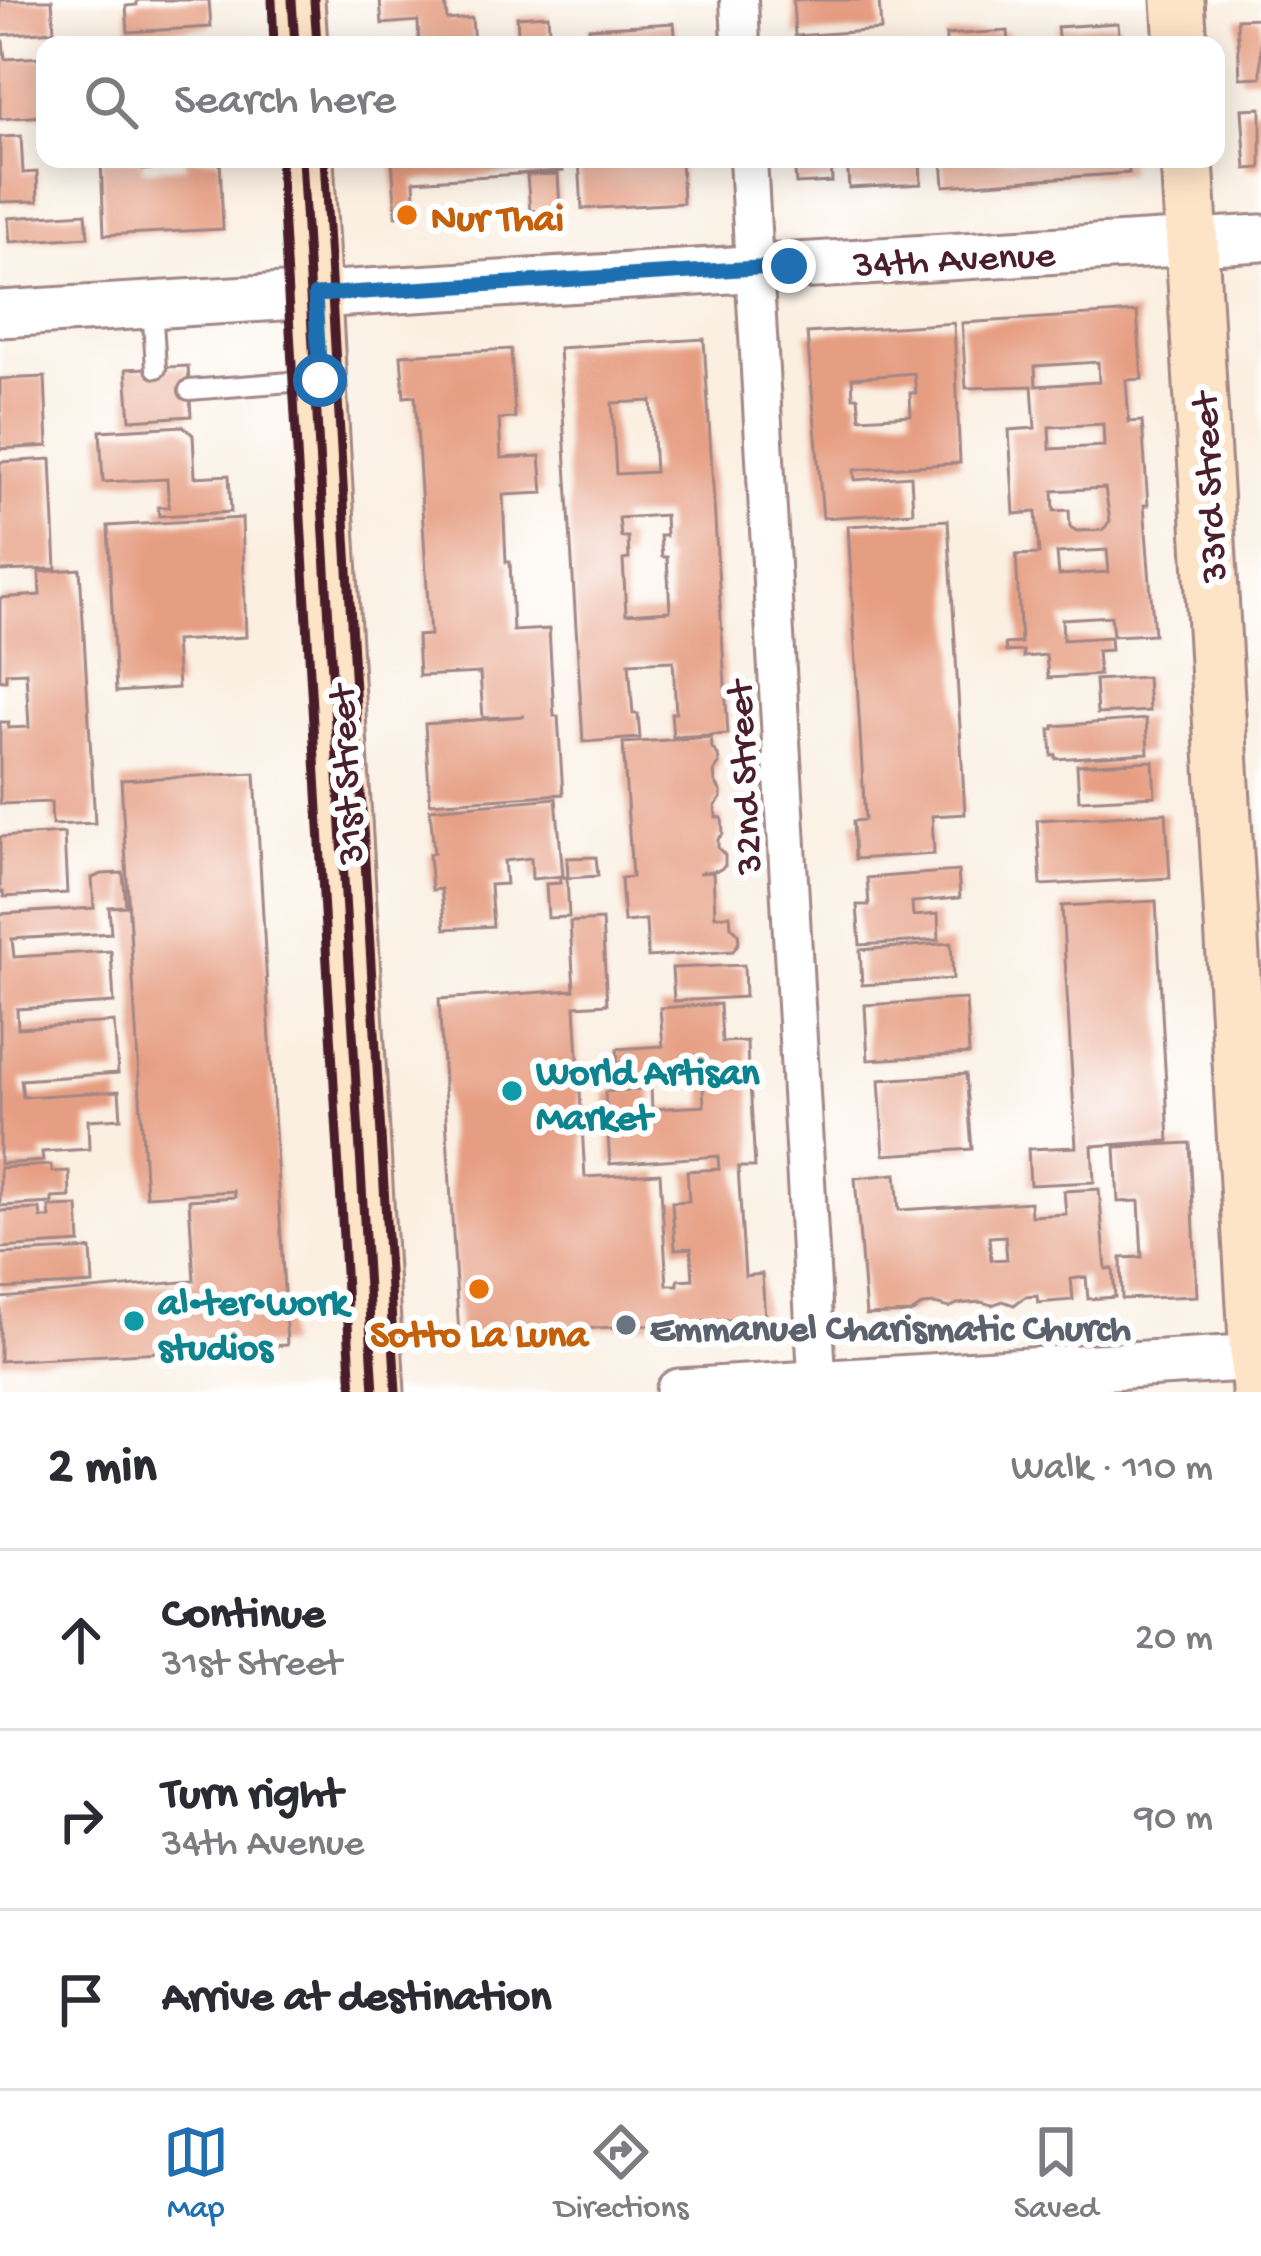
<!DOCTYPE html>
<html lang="en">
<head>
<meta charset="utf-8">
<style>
	:root { --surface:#fff; --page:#f7f7f7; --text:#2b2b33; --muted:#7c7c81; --line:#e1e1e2; --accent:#1f6fb2 }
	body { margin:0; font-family:"Gochi Hand",sans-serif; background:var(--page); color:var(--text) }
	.stop { position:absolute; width:36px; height:36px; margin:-27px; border:9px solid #1f6fb2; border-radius:50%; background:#fff }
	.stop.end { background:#1f6fb2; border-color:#fff; box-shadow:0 3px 12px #0008 }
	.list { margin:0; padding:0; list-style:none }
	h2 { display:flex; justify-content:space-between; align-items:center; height:156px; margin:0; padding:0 48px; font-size:51px }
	h2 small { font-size:39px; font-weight:400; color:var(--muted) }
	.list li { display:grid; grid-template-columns:78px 1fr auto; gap:36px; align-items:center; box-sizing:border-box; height:180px; padding:0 48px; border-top:3px solid var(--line) }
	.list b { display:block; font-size:45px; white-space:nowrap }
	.list p { margin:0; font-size:39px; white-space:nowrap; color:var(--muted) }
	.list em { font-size:39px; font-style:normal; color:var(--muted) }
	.icon { flex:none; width:66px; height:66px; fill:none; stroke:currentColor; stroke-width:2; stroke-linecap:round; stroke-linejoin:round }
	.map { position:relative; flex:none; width:1261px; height:1392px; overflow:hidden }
	.search { position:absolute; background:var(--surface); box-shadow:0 6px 30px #0003; left:36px; right:36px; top:36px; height:132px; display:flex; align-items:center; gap:30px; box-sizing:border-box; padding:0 42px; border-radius:24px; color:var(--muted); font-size:45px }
	.sheet { height:696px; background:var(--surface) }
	nav { display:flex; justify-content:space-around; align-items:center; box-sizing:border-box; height:168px; border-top:3px solid var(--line); background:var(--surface); font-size:33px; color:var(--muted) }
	nav a { display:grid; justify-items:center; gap:6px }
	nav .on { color:var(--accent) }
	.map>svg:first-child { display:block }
</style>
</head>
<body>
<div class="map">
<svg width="1261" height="1392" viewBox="0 0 1261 1392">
	<rect width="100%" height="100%" fill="#fff"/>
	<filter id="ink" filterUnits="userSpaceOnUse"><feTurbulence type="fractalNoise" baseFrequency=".00833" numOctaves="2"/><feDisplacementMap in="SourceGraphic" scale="24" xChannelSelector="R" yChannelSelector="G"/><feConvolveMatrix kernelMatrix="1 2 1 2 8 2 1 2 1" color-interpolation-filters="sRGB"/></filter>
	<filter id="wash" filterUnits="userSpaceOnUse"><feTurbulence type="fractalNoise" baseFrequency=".004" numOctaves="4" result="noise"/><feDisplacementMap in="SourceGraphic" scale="48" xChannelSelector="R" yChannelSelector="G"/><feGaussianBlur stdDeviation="2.7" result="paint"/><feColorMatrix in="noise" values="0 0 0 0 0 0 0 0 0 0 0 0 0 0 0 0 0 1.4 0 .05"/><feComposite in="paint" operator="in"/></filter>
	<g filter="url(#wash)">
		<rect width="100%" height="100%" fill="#faefe1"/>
		<g id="blocks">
			<g fill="#e69e82" fill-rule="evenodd">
				<polygon points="0,0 52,0 54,31 0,35"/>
				<polygon points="137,0 209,0 211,27 128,32 126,6 137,5"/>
				<polygon points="380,0 445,0 447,20 472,18 474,45 419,45 418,21 382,24"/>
				<polygon points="793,0 879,0 881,30 795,36"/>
				<polygon points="548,15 550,45 519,45 517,17"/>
				<polygon points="1261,18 1261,77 1240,78 1237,19"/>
				<polygon points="674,23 676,45 590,45 589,28"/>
				<polygon points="1118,23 1120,45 1059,45 1057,27"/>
				<polygon points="1008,31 1009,45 946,45 946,35"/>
				<polygon points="0,41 3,41 5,59 45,57 45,116 0,119"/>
				<polygon points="1261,108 1261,168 1246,169 1242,109"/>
				<polygon points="21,136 23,173 37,172 38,201 0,202 0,137"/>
				<polygon points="101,159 142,159 143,170 186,167 185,159 220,159 223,229 104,235"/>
				<polygon points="392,159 562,159 563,171 414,181 416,215 396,216"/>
				<polygon points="579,159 681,159 683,203 582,209"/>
				<polygon points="794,159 831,159 832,182 796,184"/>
				<polygon points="847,159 920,159 921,184 849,188"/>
				<polygon points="942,159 1128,159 1129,173 944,186"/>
				<polygon points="558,174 560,209 530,211 527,175"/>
				<polygon points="86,213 88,237 10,242 8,218"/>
				<path d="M1137 312 1142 379 1126 380 1129 422 1142 421 1148 505H1144L1154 634 1113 636 1111 616 1062 619 1063 640 1110 637 1111 650 1097 651 1099 675 1048 678 1046 655 1023 657V651L1006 652 1005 644 1021 643 1016 555 1039 554 1036 512 1014 514 1009 430 1035 428 1032 386 966 388 962 323ZM1098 362 1099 382 1036 386 1035 366ZM1103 424 1104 446 1050 449 1049 427ZM1105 488 1110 521 1103 530 1077 531 1070 527 1069 510 1054 511 1053 491ZM1107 550 1109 572 1059 575 1057 553Z"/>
				<path d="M954 323 960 463 854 470 855 480 911 476 913 512 823 518 807 333ZM914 373 916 393H910L911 415 860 418 858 397H853L852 378Z"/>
				<path d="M704 339 728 734 673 737 671 713H676L673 661 629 663 633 714H638L640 738 583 742 559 348ZM651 401 655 472 616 474 612 403ZM665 515 666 536H660L662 557H667L670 611 626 614 623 560 629 559 628 537H621L619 518Z"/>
				<polygon points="511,349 515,418 499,419 501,458 540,456 543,493 503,495 506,562 510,562 513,631 549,629 554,716 558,716 563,794 430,803 425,724 525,716 483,718 480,673 419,676 417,636 430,635 415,396 404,397 401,355"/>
				<polygon points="188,366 191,416 130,420 126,369"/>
				<polygon points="45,377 48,446 0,449 0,379"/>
				<polygon points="183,426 193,435 195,477 229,475 231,512 159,516 158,507 169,507 167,479 103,482 100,431"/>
				<polygon points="51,459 56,569 0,571 0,462"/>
				<polygon points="242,518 246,637 175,641 178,688 116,692 108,526"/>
				<polygon points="948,520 965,814 932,816 934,854 855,859 853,821 865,820 848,526"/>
				<polygon points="80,569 95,823 52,825 51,802 0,804 0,722 9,722 8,728 29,727 26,672 6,673 6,680 0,680 0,598 40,595 39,572"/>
				<polygon points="1147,677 1149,711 1097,714 1095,680"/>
				<polygon points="1146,719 1148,753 1056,759 1056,755 1052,756 1050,729 1054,729 1054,726"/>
				<polygon points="711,737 712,748 718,755 719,764 714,771 715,782 721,792 721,798 715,806 716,817 722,818 723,834 718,839 718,848 725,855 725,866 719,870 698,873 713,872 715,916 730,915 731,926 738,933 739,942 733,951 648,957 646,920 624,922 621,878 632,877 623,743"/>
				<polygon points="1153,761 1155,796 1079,800 1077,765"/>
				<polygon points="255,773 287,1345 0,1361 0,1298 194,1281 189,1200 235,1197 234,1191 146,1196 121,780"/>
				<polygon points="556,798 563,876 532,879 531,858 504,861 506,884 490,885 493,926 445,929 441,889 432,890 429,854 434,853 430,809"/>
				<polygon points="1166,813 1170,878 1041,885 1037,820"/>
				<polygon points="64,833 67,893 4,897 3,892 0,892 0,837"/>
				<polygon points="596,857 598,876 568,878 567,858"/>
				<polygon points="958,871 960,898 912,902 913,916 938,914 939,940 860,945 857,905 869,905 867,878"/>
				<polygon points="123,873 126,906 109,907 111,933 12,939 14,957 111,951 114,1003 17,1009 18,1028 114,1022 118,1073 21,1080 23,1097 119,1091 121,1118 88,1120 89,1149 42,1152 43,1161 0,1164 0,914 94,908 92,878 102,874"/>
				<polygon points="567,877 569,917 548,918 546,884 560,883 560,878"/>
				<polygon points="1156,901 1169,1141 1092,1146 1094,1182 1030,1185 1028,1149 1076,1147 1062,906"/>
				<polygon points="602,920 607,1004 575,1006 585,1177 660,1173 667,1285 678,1285 678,1280 693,1279 691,1248 675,1249 672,1202 689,1201 687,1171 719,1169 718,1156 610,1164 605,1092 651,1088 652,1109 704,1106 703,1086 750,1083 755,1167 738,1167 745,1276 762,1274 765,1318 459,1336 439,999 574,990 570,922"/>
				<polygon points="951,943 953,979 862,985 860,950"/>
				<polygon points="744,965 745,997 674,1001 672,968"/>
				<polygon points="966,999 969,1054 868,1060 865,1005"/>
				<polygon points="720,1004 722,1042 747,1041 748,1073 619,1081 617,1049 663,1046 660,1008"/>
				<polygon points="966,1074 972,1149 884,1155 879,1080"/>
				<polygon points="1190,1143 1197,1296 1122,1299 1121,1258 1142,1257 1139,1201 1118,1202 1115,1147"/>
				<polygon points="51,1165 52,1172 69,1171 70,1197 52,1198 52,1203 0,1206 0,1168"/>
				<path d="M896 1174 899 1210 1030 1202 1031 1216 1066 1214 1064 1191 1099 1189 1106 1269H1113L1115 1297 1088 1299 1086 1277 1071 1279 1073 1300 1038 1303 1037 1296 1025 1297 1014 1305 1003 1301 992 1305 981 1302 957 1304 949 1308 935 1304 923 1305 911 1313 866 1315 855 1178ZM1005 1236 1007 1259 991 1260 989 1237Z"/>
				<polygon points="78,1206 80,1243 0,1248 0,1211 40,1209 41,1218 50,1218 49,1207"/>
				<polygon points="91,1249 93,1284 0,1289 0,1254"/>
			</g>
		</g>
	</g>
	<g filter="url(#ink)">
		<use href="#blocks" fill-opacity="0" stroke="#a28786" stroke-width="3"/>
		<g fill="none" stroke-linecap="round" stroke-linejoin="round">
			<g stroke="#a28786" stroke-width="24">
				<g id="service">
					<polyline points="152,306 156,368"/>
					<polyline points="189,390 316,380"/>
				</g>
			</g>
			<g stroke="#a28786" stroke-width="42">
				<g id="minor">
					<polyline points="739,0 741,45"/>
					<polyline points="748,159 818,1392"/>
				</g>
			</g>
			<g stroke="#a28786" stroke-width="51">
				<g id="tertiary">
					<polyline points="0,314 1261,238"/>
					<polyline points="679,1392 1261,1357"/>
				</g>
			</g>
			<g stroke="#a28786" stroke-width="57">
				<g id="secondary">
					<polyline points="298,0 301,45"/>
					<polyline points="1178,0 1181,45"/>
					<polyline points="307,159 378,1392"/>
					<polyline points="1187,159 1258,1392"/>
				</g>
			</g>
			<use href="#service" stroke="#fff" stroke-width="18"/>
			<use href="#minor" stroke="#fff" stroke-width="36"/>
			<use href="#tertiary" stroke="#fff" stroke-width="45"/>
			<use href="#secondary" stroke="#fee4c6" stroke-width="51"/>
			<g stroke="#4a1f2b" stroke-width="9">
				<polyline points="272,0 274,45"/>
				<polyline points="292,0 295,45"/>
				<polyline points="314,0 317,45"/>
				<polyline points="280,159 352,1392"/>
				<polyline points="302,159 374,1392"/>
				<polyline points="324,159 396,1392"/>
			</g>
		</g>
	</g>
	<g fill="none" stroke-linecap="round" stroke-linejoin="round" filter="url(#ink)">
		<polyline stroke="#1f6fb2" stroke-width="15" points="320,380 315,295 789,266"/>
	</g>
	<g fill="#e8710a" stroke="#fff" stroke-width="4.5">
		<circle cx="407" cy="215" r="12"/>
		<circle cx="479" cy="1289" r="12"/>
	</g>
	<g fill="#0f9aa8" stroke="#fff" stroke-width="4.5">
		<circle cx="512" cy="1091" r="12"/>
		<circle cx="134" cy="1321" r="12"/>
	</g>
	<circle fill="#6b7280" stroke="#fff" stroke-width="4.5" cx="626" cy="1325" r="12"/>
	<g text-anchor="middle" stroke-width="12" stroke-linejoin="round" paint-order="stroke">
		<g font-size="39" font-weight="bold" fill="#c56008" stroke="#fff" text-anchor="start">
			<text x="431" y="229">Nur Thai</text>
			<text x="479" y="1345" text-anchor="middle">Sotto La Luna</text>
		</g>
		<g font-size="39" fill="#4a1f2b" stroke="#fff">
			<text transform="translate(954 256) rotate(-3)" y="14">34th Avenue</text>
			<text transform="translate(1206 488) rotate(-93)" y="14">33rd Street</text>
			<text transform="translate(343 775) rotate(-93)" y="14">31st Street</text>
			<text transform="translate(741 778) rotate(-93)" y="14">32nd Street</text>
		</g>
		<g font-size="39" font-weight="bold" fill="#0d838f" stroke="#fff" text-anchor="start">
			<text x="536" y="1083">World Artisan<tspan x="536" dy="45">Market</tspan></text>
			<text x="158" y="1313">al•ter•work<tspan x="158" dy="45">studios</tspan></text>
		</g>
		<g font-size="39" font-weight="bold" fill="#5b616d" stroke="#fff" text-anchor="start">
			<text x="650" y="1339">Emmanuel Charismatic Church</text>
		</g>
	</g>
</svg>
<div class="stop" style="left:320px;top:380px"></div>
<div class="stop end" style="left:789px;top:266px"></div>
<div class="search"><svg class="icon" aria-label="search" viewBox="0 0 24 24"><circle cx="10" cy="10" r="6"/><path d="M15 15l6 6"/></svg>Search here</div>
</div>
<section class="sheet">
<h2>2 min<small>Walk · 110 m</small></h2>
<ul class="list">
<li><svg class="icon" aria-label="ahead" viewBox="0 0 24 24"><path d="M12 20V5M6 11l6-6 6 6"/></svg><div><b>Continue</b><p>31st Street</p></div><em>20 m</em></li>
<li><svg class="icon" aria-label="right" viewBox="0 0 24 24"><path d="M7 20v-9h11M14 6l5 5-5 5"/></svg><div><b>Turn right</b><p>34th Avenue</p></div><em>90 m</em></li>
<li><svg class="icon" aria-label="arrive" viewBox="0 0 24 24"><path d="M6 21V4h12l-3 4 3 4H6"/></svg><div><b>Arrive at destination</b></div></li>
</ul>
</section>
<nav>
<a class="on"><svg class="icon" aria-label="map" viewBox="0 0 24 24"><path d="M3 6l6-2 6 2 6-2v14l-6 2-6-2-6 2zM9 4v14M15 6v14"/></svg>Map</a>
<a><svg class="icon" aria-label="directions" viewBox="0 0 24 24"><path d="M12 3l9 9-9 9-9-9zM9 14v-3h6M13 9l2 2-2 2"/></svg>Directions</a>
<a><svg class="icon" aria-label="saved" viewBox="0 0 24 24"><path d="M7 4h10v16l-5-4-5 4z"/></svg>Saved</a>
</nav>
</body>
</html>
